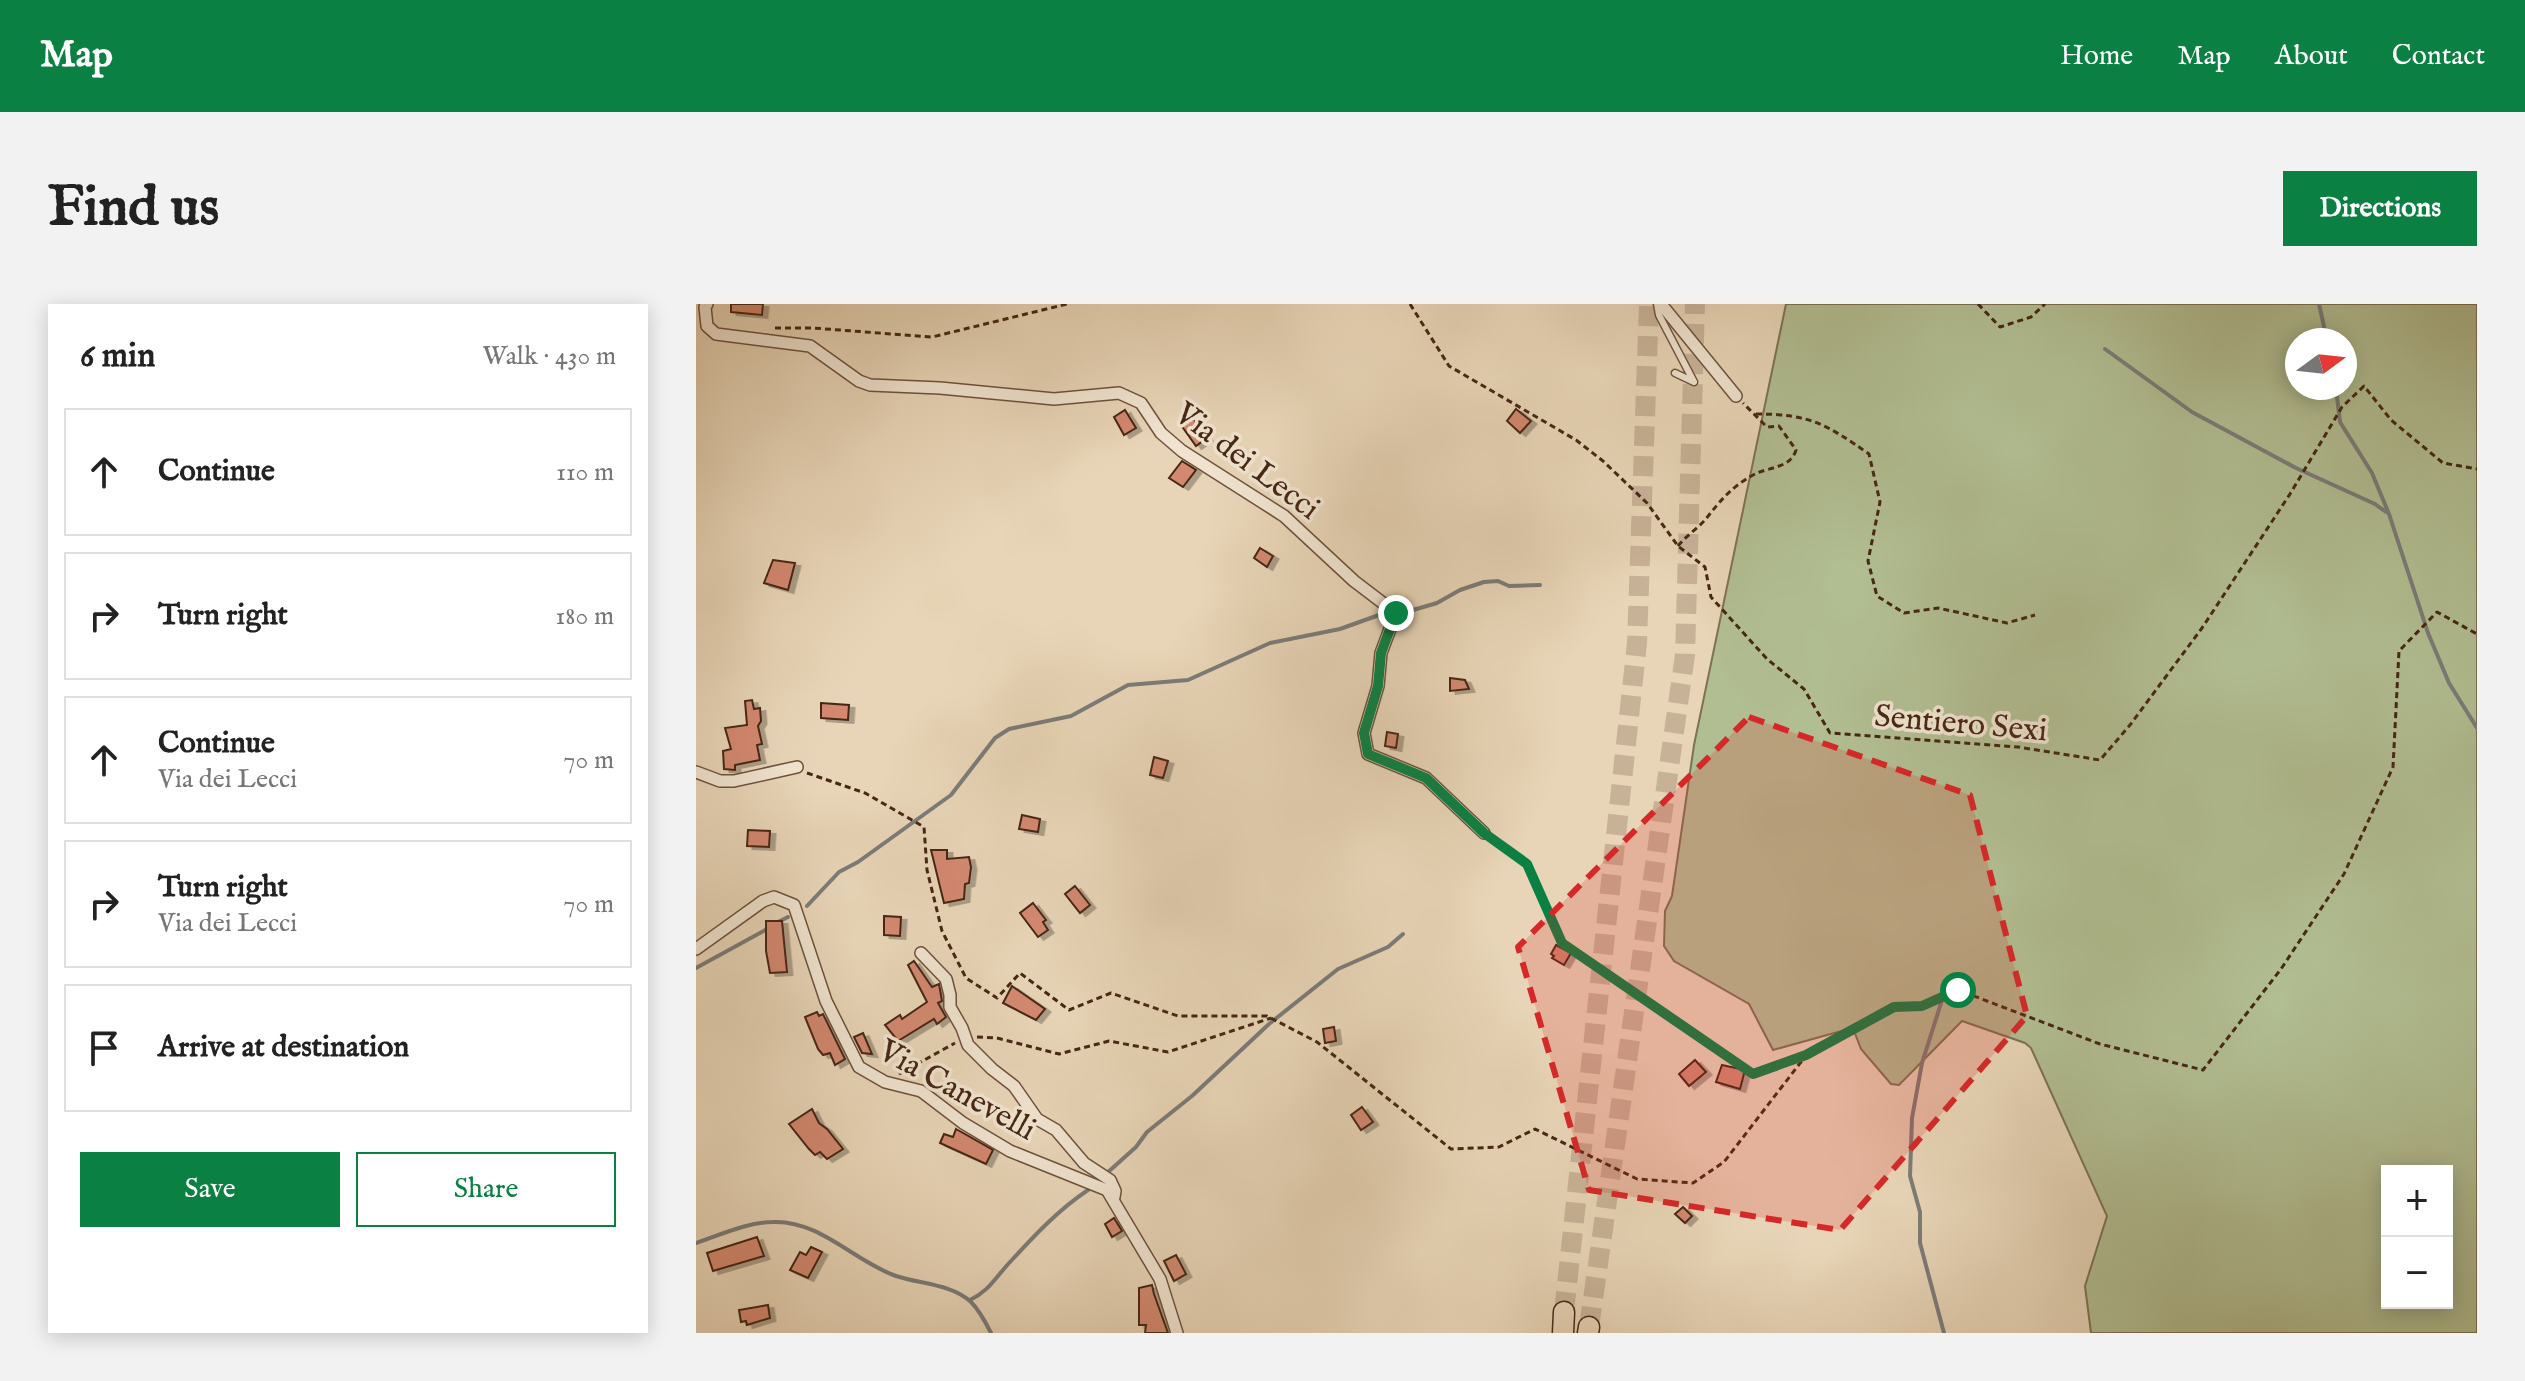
<!DOCTYPE html>
<html lang="en">
<head>
<meta charset="utf-8">
<style>
	:root { --surface:#fff; --page:#f2f2f2; --text:#222; --muted:#767676; --line:#e0e0e0; --accent:#0b8043 }
	body { margin:0; font-family:"IM FELL English",serif; background:var(--page); color:var(--text) }
	.controls { position:absolute; right:24px; bottom:24px; display:grid; overflow:hidden; border-radius:0px; box-shadow:0 4px 20px #0003 }
	.controls button { width:72px; height:72px; display:grid; place-items:center; padding:0; border:0; border-bottom:2px solid var(--line); background:var(--surface); color:var(--text); font:40px sans-serif }
	.compass { position:absolute; left:1589px; top:24px; width:72px; height:72px; border-radius:50%; background:var(--surface); box-shadow:0 4px 20px #0003; rotate:75deg }
	.stop { position:absolute; width:24px; height:24px; margin:-18px; border:6px solid #0b8043; border-radius:50%; background:#fff }
	.stop.end { background:#0b8043; border-color:#fff; box-shadow:0 2px 8px #0008 }
	.list { margin:0; padding:0; list-style:none }
	h2 { display:flex; justify-content:space-between; align-items:center; height:104px; margin:0; padding:0 32px; font-size:34px }
	h2 small { font-size:26px; font-weight:400; color:var(--muted) }
	.list li { display:grid; grid-template-columns:52px 1fr auto; gap:24px; align-items:center; box-sizing:border-box; height:128px; margin:0 16px 16px; padding:0 16px; border:2px solid var(--line); border-radius:0px }
	.list b { display:block; font-size:30px; white-space:nowrap }
	.list p { margin:0; font-size:26px; white-space:nowrap; color:var(--muted) }
	.list em { font-size:26px; font-style:normal; color:var(--muted) }
	.actions { display:flex; gap:16px; padding:24px 32px }
	.actions a { flex:1; padding:18px 0; border:2px solid var(--accent); border-radius:0px; text-align:center; font-size:28px; color:var(--accent) }
	.actions .main { background:var(--accent); color:#fff }
	.icon { flex:none; width:44px; height:44px; fill:none; stroke:currentColor; stroke-width:2; stroke-linecap:round; stroke-linejoin:round }
	.map { position:relative; flex:none; width:1781px; height:1029px; overflow:hidden; border-radius:0px }
	header { display:flex; align-items:center; gap:48px; box-sizing:border-box; height:112px; padding:0 40px; background:var(--accent); color:#fff }
	header strong { font-size:38px }
	nav { display:flex; gap:44px; margin-inline-start:auto; font-size:28px }
	.intro { display:flex; align-items:center; justify-content:space-between; box-sizing:border-box; height:192px; padding:0 48px }
	h1 { margin:0; font-size:56px }
	.button { padding:20px 36px; border-radius:0px; background:var(--accent); color:#fff; font-size:28px; font-weight:700 }
	main { display:flex; gap:48px; padding:0 48px }
	aside { flex:1; background:var(--surface); border-radius:0px; box-shadow:0 4px 20px #0003 }
	.map>svg:first-child { display:block }
</style>
</head>
<body>
<header>
<strong>Map</strong>
<nav><a>Home</a><a>Map</a><a>About</a><a>Contact</a></nav>
</header>
<div class="intro"><h1>Find us</h1><a class="button">Directions</a></div>
<main>
<aside>
<h2>6 min<small>Walk · 430 m</small></h2>
<ul class="list">
<li><svg class="icon" aria-label="ahead" viewBox="0 0 24 24"><path d="M12 20V5M6 11l6-6 6 6"/></svg><div><b>Continue</b></div><em>110 m</em></li>
<li><svg class="icon" aria-label="right" viewBox="0 0 24 24"><path d="M7 20v-9h11M14 6l5 5-5 5"/></svg><div><b>Turn right</b></div><em>180 m</em></li>
<li><svg class="icon" aria-label="ahead" viewBox="0 0 24 24"><path d="M12 20V5M6 11l6-6 6 6"/></svg><div><b>Continue</b><p>Via dei Lecci</p></div><em>70 m</em></li>
<li><svg class="icon" aria-label="right" viewBox="0 0 24 24"><path d="M7 20v-9h11M14 6l5 5-5 5"/></svg><div><b>Turn right</b><p>Via dei Lecci</p></div><em>70 m</em></li>
<li><svg class="icon" aria-label="arrive" viewBox="0 0 24 24"><path d="M6 21V4h12l-3 4 3 4H6"/></svg><div><b>Arrive at destination</b></div></li>
</ul>
<div class="actions"><a class="main">Save</a><a>Share</a></div>
</aside>
<div class="map">
<svg width="1781" height="1029" viewBox="0 0 1781 1029">
	<defs>
		<filter id="shadow"><feDropShadow dx="5.5" dy="3" stdDeviation="0" flood-color="#0004"/></filter>
	</defs>
	<rect width="100%" height="100%" fill="#e8d5b7"/>
	<filter id="stains"><feTurbulence type="fractalNoise" baseFrequency=".0025" numOctaves="4"/><feColorMatrix values="0 0 0 0 .2 0 0 0 0 .09 0 0 0 0 .02 0 0 0 .5 -.17"/></filter>
	<radialGradient id="worn" r=".72"><stop offset=".6" stop-color="#630" stop-opacity="0"/><stop offset="1" stop-color="#630" stop-opacity=".3"/></radialGradient>
	<path fill="#b1be92" stroke="#7c7254" stroke-width="2" fill-rule="evenodd" d="M1090 0H1781V1029H1395L1389 982 1411 912 1335 744 1329 739 1266 717 1203 781 1195 780 1165 745 1158 727 1149 726 1077 746 1053 700 978 657 968 642 969 607 976 592 998 441ZM1601 36H1649V84H1601ZM1691 867H1751V999H1691Z"/>
	<g fill="none" stroke-linecap="round" stroke-linejoin="round">
		<g stroke="#7b7c79" stroke-width="4">
			<polyline points="1623,0 1631,36"/>
			<polyline points="1409,45 1496,108 1600,164 1679,200 1690,208"/>
			<polyline points="1640,84 1644,118 1676,169 1693,210 1732,329 1753,379 1781,424"/>
			<polyline points="111,602 143,568 162,558 255,491 299,434 313,425 375,412 432,381 492,376 574,339 644,325 683,311 700,311 741,299 764,286 788,278 802,277 813,282 844,281"/>
			<polyline points="80,619 92,613"/>
			<polyline points="0,664 73,624"/>
			<polyline points="1246,696 1226,759 1216,814 1214,872 1224,908 1224,939 1248,1029"/>
			<polyline points="411,869 440,843 451,828 496,792 573,720 642,665 692,643 707,630"/>
			<path d="M0 939C24 931 52 918 77 918 124 916 159 958 200 972 224 980 256 980 275 998 283 1006 290 1019 295 1029"/>
			<path d="M274 996C293 987 299 974 314 958 338 932 362 906 392 886"/>
		</g>
	</g>
	<g fill="#d38970" stroke="#462715" stroke-width="2" filter="url(#shadow)">
		<polygon points="35,0 67,0 66,11 35,8"/>
		<polygon points="820,105 835,117 824,129 811,117"/>
		<polygon points="429,106 440,124 428,131 418,113"/>
		<polygon points="496,113 511,134 500,142 485,121"/>
		<polygon points="486,157 500,166 487,183 473,174"/>
		<polygon points="564,244 577,252 571,263 558,254"/>
		<polygon points="77,256 99,259 92,286 68,279"/>
		<polygon points="754,374 769,376 773,385 754,387"/>
		<polygon points="56,396 58,405 64,404 65,417 62,422 66,440 61,441 64,456 39,461 39,466 28,465 27,447 35,445 29,424 51,421 49,397"/>
		<polygon points="125,399 153,401 152,416 125,414"/>
		<polygon points="691,428 702,430 700,444 689,442"/>
		<polygon points="458,453 472,457 467,474 454,471"/>
		<polygon points="326,511 344,515 342,528 323,525"/>
		<polygon points="52,526 74,527 73,543 51,542"/>
		<polygon points="235,546 251,546 251,555 273,553 275,563 273,579 269,580 268,595 248,599"/>
		<polygon points="379,582 394,601 384,609 369,590"/>
		<polygon points="337,599 350,616 347,618 352,626 342,633 324,609"/>
		<polygon points="188,612 205,613 204,632 188,631"/>
		<polygon points="70,617 86,617 91,668 74,669 70,647"/>
		<polygon points="860,641 875,649 868,661 856,654 858,652 855,650"/>
		<polygon points="218,657 236,683 243,680 246,697 242,699 250,713 241,720 238,715 202,737 189,721 204,711 206,715 231,698 212,661"/>
		<polygon points="316,682 349,705 340,716 307,699"/>
		<polygon points="121,708 123,712 127,710 149,755 139,761 134,749 127,751 122,745 109,713"/>
		<polygon points="638,723 640,737 629,739 627,725"/>
		<polygon points="167,729 176,750 166,749 158,733"/>
		<polygon points="999,756 1010,768 993,782 983,770"/>
		<polygon points="1026,761 1049,766 1044,785 1020,778"/>
		<polygon points="666,803 677,818 665,826 655,811"/>
		<polygon points="116,805 123,819 131,825 147,845 131,855 124,848 119,851 113,845 93,820"/>
		<polygon points="260,825 297,846 290,860 244,839 248,830 257,833"/>
		<polygon points="987,903 996,912 989,919 979,910"/>
		<polygon points="418,914 426,927 416,933 409,920"/>
		<polygon points="61,933 68,952 17,967 11,949"/>
		<polygon points="115,943 126,948 112,974 94,966 104,948 110,951"/>
		<polygon points="480,951 490,970 478,977 468,957"/>
		<polygon points="456,981 458,990 472,1029 449,1029 450,1021 443,1021 443,984"/>
		<polygon points="72,1001 74,1014 51,1021 50,1017 45,1018 43,1006"/>
	</g>
	<g fill="none" stroke-linecap="round" stroke-linejoin="round">
		<g stroke="#c8b297" stroke-width="20" stroke-dasharray="20 10" stroke-linecap="butt">
			<polyline points="868,1008 941,339 953,0"/>
			<polyline points="893,1023 989,351 999,0"/>
		</g>
		<g stroke="#6e523e" stroke-width="9">
			<polyline id="lane" points="961,0 963,11 998,78 979,69"/>
		</g>
		<g stroke="#6e523e" stroke-width="14">
			<g id="street">
				<polyline points="11,0 9,3 11,22 20,30 114,42 163,77 174,81 244,84 358,95 423,89 445,99 465,129 486,147 588,212 658,277 700,309 685,349 682,382 668,429 672,450 730,474 788,529"/>
				<polyline points="965,0 1040,92"/>
				<polyline points="0,468 24,477 38,477 101,463"/>
				<polyline points="0,645 67,597 78,593 98,601 130,697 163,763 189,778 225,787 267,819 314,847 411,886 464,975 481,1029"/>
				<polyline points="225,649 250,675 254,691 254,703 266,724 272,741 296,765 318,782 341,815 360,826 388,859 414,876 419,887 418,893"/>
			</g>
		</g>
		<g stroke="#462715" stroke-width="23">
			<g id="highway">
				<polyline points="867,1029 868,1008"/>
				<polyline points="892,1029 893,1023"/>
			</g>
		</g>
		<g stroke="#462715" stroke-width="3" stroke-dasharray="6 4" stroke-linecap="butt">
			<polyline points="714,0 753,62 880,136 907,157 951,199 982,242 1009,263 1015,293 1071,355 1108,385 1134,429 1322,443 1404,456 1434,421 1506,324 1594,190 1646,103 1668,82 1695,116 1747,159 1781,165"/>
			<polyline points="1282,0 1304,23 1335,13 1349,0"/>
			<polyline points="79,24 117,24 236,33 371,0"/>
			<path d="M1060 110C1114 110 1130 120 1173 150L1184 198 1172 257 1181 292 1208 309 1242 304 1311 319 1339 311"/>
			<path d="M982 242C990 232 1001 225 1009 216 1024 197 1036 182 1059 170 1073 163 1095 164 1100 146L1083 122 1071 123 1047 99"/>
			<polyline points="111,469 169,489 228,523 231,566 246,627 270,674 301,694 324,669 373,706 415,689 482,712 571,712 621,738 755,845 803,843 839,825 941,875 997,879 1028,858 1108,754"/>
			<polyline points="797,536 831,560 866,639 1057,770 1110,751 1198,703 1226,702 1262,686 1404,740 1507,766 1585,665 1648,570 1697,463 1703,347 1741,308 1781,330"/>
			<polyline points="281,733 301,734 363,750 413,737 472,748 575,714"/>
			<polyline points="203,770 259,739"/>
		</g>
		<use href="#lane" stroke="#f0e4d0" stroke-width="6"/>
		<use href="#street" stroke="#f0e4d0" stroke-width="11"/>
		<use href="#highway" stroke="#e8d5b7" stroke-width="20"/>
	</g>
	<g fill="none" stroke-linecap="round" stroke-linejoin="round">
		<polyline stroke="#0b8043" stroke-width="10" points="700,309 685,349 682,382 668,429 672,450 730,474 788,529 831,560 866,639 1057,770 1110,751 1198,703 1226,702 1262,686"/>
	</g>
	<path fill="#d62828" fill-opacity="0.2" stroke="#d62828" stroke-width="6" stroke-dasharray="16 10" stroke-linejoin="round" d="M1053 413 1274 491 1331 712 1144 926 893 886 822 643Z"/>
	<g text-anchor="middle" stroke-width="7" stroke-linejoin="round" paint-order="stroke">
		<g font-size="32" fill="#462715" stroke="#f0e4d0">
			<text transform="translate(552 156) rotate(37)" y="11">Via dei Lecci</text>
			<text transform="translate(1265 418) rotate(5)" y="11">Sentiero Sexi</text>
			<text transform="translate(262 785) rotate(29)" y="11">Via Canevelli</text>
		</g>
	</g>
	<rect width="100%" height="100%" filter="url(#stains)"/>
	<rect width="100%" height="100%" fill="url(#worn)"/>
</svg>
<div class="controls">
<button>+</button>
<button>−</button>
</div>
<svg class="compass" viewBox="-18 -18 36 36"><path d="M0-13l5 13h-10z" fill="#e53935"/><path d="M0 13l5-13h-10z" fill="#767676"/></svg>
<div class="stop" style="left:1262px;top:686px"></div>
<div class="stop end" style="left:700px;top:309px"></div>
</div>
</main>
</body>
</html>
